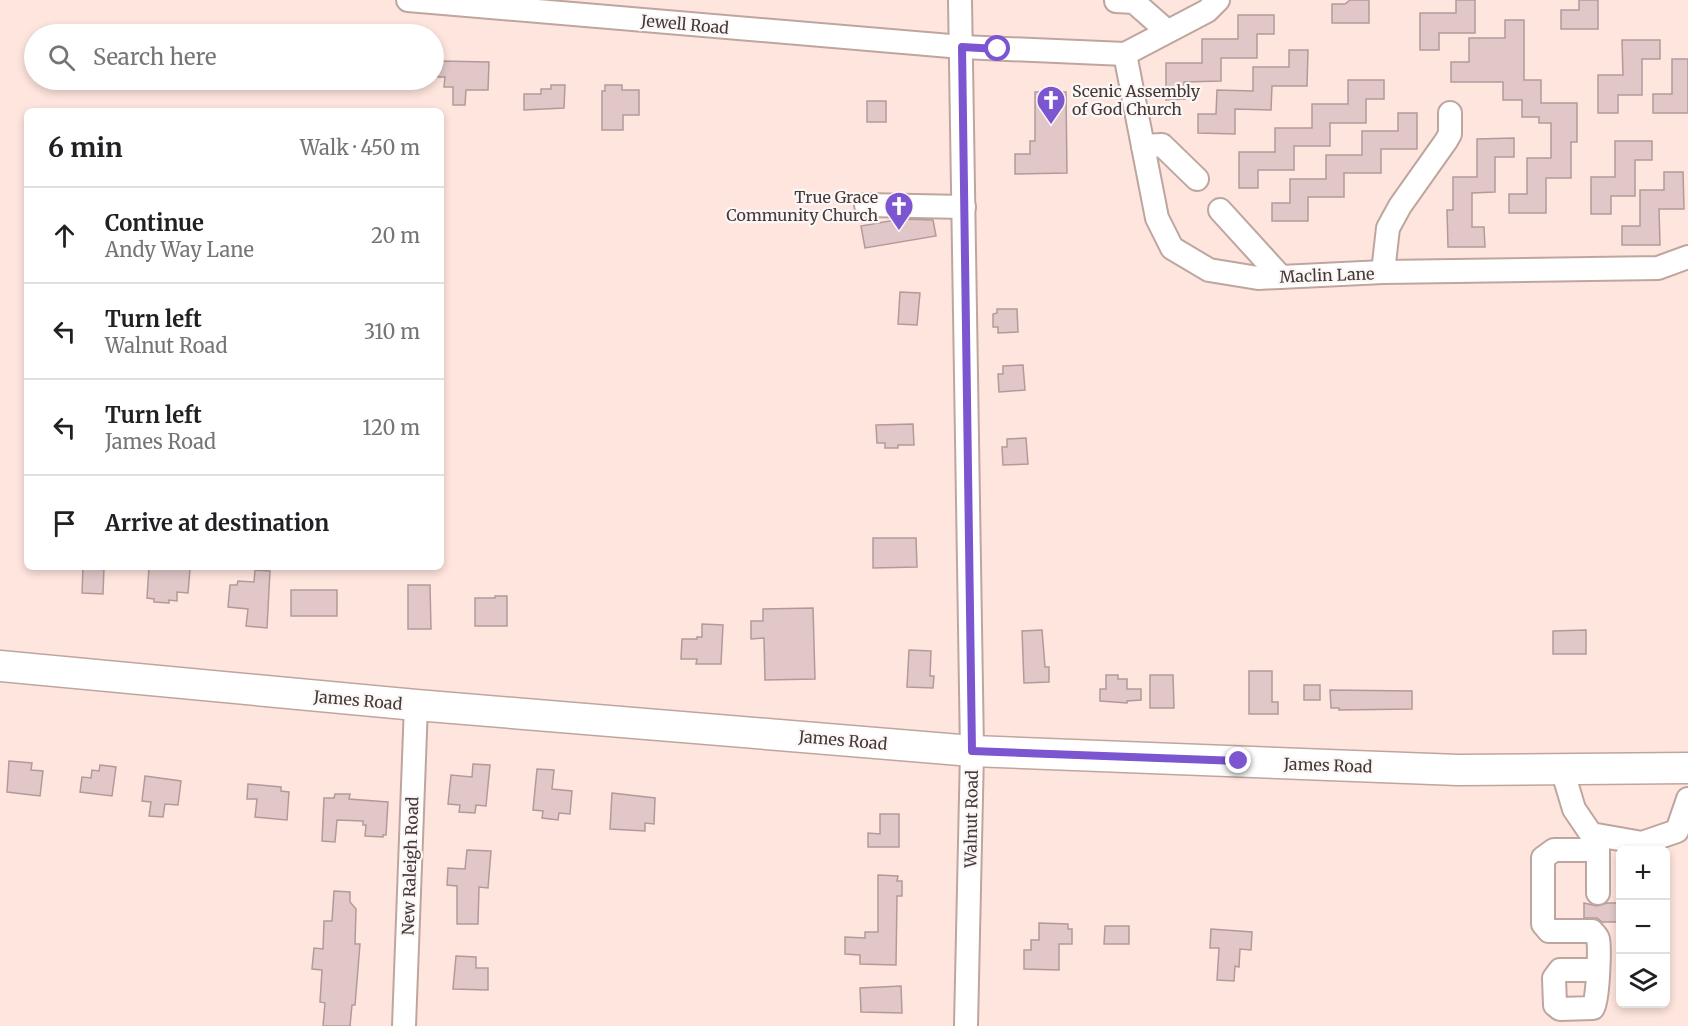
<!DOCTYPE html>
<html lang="en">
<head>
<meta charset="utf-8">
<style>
	:root { --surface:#fff; --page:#f2f2f2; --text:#202124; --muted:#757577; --line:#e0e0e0 }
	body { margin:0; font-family:Merriweather,serif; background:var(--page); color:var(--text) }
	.controls { position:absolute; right:18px; bottom:18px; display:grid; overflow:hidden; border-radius:9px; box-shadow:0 3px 9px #0003 }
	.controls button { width:54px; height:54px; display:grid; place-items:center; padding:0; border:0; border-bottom:2px solid var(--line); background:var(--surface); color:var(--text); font:30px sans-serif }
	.stop { position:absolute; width:18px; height:18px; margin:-14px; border:4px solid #7c56d0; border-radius:50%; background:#fff }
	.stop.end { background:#7c56d0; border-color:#fff; box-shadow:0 2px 6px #0008 }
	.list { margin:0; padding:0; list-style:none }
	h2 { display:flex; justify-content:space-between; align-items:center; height:78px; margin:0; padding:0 24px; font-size:26px }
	h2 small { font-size:20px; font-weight:400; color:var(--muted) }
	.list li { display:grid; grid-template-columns:39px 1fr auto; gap:18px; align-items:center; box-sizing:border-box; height:96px; padding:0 24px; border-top:2px solid var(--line) }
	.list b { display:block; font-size:22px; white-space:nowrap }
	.list p { margin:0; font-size:20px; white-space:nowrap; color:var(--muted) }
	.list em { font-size:20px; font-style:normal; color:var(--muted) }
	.icon { flex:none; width:33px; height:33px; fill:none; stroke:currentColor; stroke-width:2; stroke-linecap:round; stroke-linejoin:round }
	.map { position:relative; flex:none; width:1688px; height:1026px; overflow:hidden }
	.search { position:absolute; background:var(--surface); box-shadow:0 3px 9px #0003; left:24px; top:24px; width:420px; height:66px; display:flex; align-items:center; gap:15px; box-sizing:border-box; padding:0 21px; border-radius:33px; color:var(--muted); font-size:22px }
	.panel { position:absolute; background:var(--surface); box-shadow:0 3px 9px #0003; left:24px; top:108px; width:420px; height:462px; border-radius:9px }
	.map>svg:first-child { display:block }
</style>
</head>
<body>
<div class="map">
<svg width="1688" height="1026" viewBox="0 0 1688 1026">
	<rect width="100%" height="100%" fill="#fee5dd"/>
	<g fill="#e1c7c8" stroke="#b39a9a" stroke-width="1.5">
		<polygon points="1350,0 1369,0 1369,23 1332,23 1332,4 1345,4"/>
		<polygon points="1456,0 1475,0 1475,33 1439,33 1439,50 1420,50 1420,13 1456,13"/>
		<polygon points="1579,0 1598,0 1598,29 1561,29 1561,10 1579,10"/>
		<polygon points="1238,15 1274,15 1274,34 1257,34 1257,58 1221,58 1221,81 1184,82 1185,99 1166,100 1166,63 1202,63 1202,39 1238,39"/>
		<polygon points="1505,20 1524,20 1524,80 1541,80 1541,103 1577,103 1577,142 1571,142 1571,178 1546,178 1546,213 1509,213 1509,194 1527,194 1527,158 1551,158 1551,123 1539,123 1539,117 1522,117 1522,100 1503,100 1503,82 1451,82 1451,62 1469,62 1469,38 1505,38"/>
		<polygon points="1622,40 1660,40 1660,59 1642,59 1642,95 1618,95 1618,113 1598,113 1598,75 1623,75"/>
		<polygon points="1289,50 1308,50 1307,86 1272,86 1271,110 1235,109 1235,134 1198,133 1198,114 1216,114 1217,90 1253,91 1253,67 1289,67"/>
		<polygon points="1672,59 1688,59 1688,113 1653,113 1653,94 1672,94"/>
		<polygon points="439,61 489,62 488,90 466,90 465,105 453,105 453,87 444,87 445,77 438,77"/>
		<polygon points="1348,80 1384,80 1384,99 1366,99 1366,123 1330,123 1330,146 1294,146 1294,170 1258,170 1258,188 1239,188 1239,152 1275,152 1275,128 1312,128 1312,104 1348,104"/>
		<polygon points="551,85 565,85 564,108 524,110 524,94 541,94 541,89 551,89"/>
		<polygon points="605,85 622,85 622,90 639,90 639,115 623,115 623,130 602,130 602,91 605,91"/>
		<polygon points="1035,92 1066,92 1067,173 1015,174 1015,154 1030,154 1030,141 1035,141"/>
		<rect x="867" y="101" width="19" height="21"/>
		<polygon points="1398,113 1417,113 1417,149 1381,149 1381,173 1344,173 1344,197 1308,197 1308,221 1272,221 1272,203 1290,203 1290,179 1326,179 1326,155 1362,155 1362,131 1398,131"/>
		<polygon points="1514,138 1514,157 1495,157 1495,192 1472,193 1472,227 1484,227 1485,247 1448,247 1447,210 1453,210 1453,177 1477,177 1477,139"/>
		<polygon points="1615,141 1652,141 1652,160 1635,160 1635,196 1611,196 1611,214 1591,214 1591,177 1615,177"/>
		<polygon points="1664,172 1683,172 1684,209 1659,209 1660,245 1622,245 1622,226 1640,226 1640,190 1664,190"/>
		<polygon points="901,219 933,220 936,236 865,248 861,226"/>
		<polygon points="900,292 920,293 917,325 898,324"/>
		<polygon points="997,309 1017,309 1018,332 998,333 998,327 993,327 993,314 997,313"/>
		<polygon points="1023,365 1025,390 999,392 998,374 1003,374 1003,366"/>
		<polygon points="913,424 914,445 898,445 898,448 885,448 885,443 877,443 876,425"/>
		<polygon points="1026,438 1028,464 1003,465 1002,447 1007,447 1007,439"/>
		<polygon points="873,538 916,538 917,567 873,568"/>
		<polygon points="83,567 104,567 103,594 82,593"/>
		<polygon points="149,567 190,569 188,593 177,592 177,601 169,600 169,603 154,602 154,599 147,598"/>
		<polygon points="255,570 270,571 267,628 246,626 248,609 228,607 230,585 237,585 238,581 254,582"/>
		<polygon points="408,585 430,585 431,629 408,629"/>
		<rect x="291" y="590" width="46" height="26"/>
		<polygon points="495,596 507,596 507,626 475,626 475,598 495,598"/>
		<polygon points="813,608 815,679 765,680 764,638 751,639 751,621 763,621 763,609"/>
		<polygon points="702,624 723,625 721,664 696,664 697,659 681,659 682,639 697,639 697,637 702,637"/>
		<polygon points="1042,630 1045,667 1049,667 1049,682 1024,683 1022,631"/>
		<polygon points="1586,630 1586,654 1553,654 1553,631"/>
		<polygon points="909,650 931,651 930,676 934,676 933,688 907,687"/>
		<polygon points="1249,671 1272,671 1272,702 1278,702 1278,714 1249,714"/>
		<polygon points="1106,675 1118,675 1118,679 1127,679 1127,689 1141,689 1141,700 1127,701 1127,703 1100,701 1100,689 1106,689"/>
		<polygon points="1150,675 1173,675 1174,708 1150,708"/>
		<rect x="1304" y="685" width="16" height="15"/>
		<polygon points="1330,690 1412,691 1412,709 1339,710 1339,708 1331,708"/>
		<polygon points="9,761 32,763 31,770 43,771 40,796 7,792"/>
		<polygon points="473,764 490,765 486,806 476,805 475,813 459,812 460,805 448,804 451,775 472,777"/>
		<polygon points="100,765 116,767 112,796 80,792 82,777 91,778 92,770 99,771"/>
		<polygon points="537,769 554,770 552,789 572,791 570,814 559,813 558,820 542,818 543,811 533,810"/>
		<polygon points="145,776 181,781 178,805 165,804 163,817 149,816 151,802 142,801"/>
		<polygon points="248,784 281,787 281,791 289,792 287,820 255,817 257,799 247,799"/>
		<polygon points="612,793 655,798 654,824 645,823 645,831 610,829"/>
		<polygon points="335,794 350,794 349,799 388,802 386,835 383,835 383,837 365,836 366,825 363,825 363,821 337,820 335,842 322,841 324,798 334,798"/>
		<polygon points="880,814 899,814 899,847 868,847 868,833 880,834"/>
		<polygon points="467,850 491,851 488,888 479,887 478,924 457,924 457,886 447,885 448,868 465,869"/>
		<polygon points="878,875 898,876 897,881 902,881 902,896 897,896 896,965 860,964 860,955 845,954 845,937 865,938 865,932 878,932"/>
		<polygon points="334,891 350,892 350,902 356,909 355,944 360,944 355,1005 352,1005 350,1026 323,1026 325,1003 320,1002 322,970 312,969 314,948 323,949 324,921 332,921"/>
		<polygon points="1584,903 1597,906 1607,903 1620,903 1620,922 1602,922 1597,918 1584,918"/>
		<polygon points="1039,923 1068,924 1068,929 1072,929 1072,944 1059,944 1059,970 1024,969 1024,950 1031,950 1031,940 1039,940"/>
		<polygon points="1105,926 1129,926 1129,944 1104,944"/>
		<polygon points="1211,929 1252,932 1251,950 1240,949 1239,967 1235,966 1234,981 1217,980 1219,948 1210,948"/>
		<polygon points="456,956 476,957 476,968 488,968 488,990 453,989"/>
		<polygon points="901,986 902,1013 861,1012 860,988"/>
	</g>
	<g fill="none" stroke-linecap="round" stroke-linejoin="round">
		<g stroke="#bea69f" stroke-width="26">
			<g id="minor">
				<polyline points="408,0 962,47 1125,54 1207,11 1218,0"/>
				<polyline points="960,0 972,751 966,1026"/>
				<polyline points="1116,1 1134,2 1167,31"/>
				<polyline points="1125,54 1157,218 1172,248 1209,270 1258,278 1383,272 1658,268 1688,257"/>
				<polyline points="1143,146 1162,145 1197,179"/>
				<polyline points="866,205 964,207"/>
				<polyline points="1220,210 1281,277"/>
				<polyline points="1383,272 1388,228 1400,206 1446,141 1450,134 1450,113"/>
				<polyline points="1562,769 1574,809 1591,834 1642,843 1677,831 1688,799"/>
				<polyline points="1598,837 1598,893"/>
				<path d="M1597 970H1560L1554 978 1555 1005 1560 1009 1593 1008C1598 1001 1600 948 1598 939 1597 936 1594 933 1592 931H1549L1543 924V858L1554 850H1598"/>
				<polyline points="404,1026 416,705"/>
			</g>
		</g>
		<g stroke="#bea69f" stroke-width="33">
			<polyline id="major" points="0,666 416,705 972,751 1458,770 1688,768"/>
		</g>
		<use href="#minor" stroke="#fff" stroke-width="22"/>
		<use href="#major" stroke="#fff" stroke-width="30"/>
	</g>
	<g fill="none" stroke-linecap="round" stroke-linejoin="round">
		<polyline stroke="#7c56d0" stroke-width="8" points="998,49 962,47 972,751 1239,761"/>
	</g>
	<defs>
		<g id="church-pin" transform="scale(1.5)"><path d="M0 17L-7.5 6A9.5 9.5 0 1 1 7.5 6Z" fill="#7c56d0" stroke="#fcf7f6"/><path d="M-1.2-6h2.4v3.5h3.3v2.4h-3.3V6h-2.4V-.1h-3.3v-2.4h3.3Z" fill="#fff"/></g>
	</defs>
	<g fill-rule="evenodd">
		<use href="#church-pin" x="1051" y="100"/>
		<use href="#church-pin" x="899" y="206"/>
	</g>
	<g text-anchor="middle" stroke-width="4.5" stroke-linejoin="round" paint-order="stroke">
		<g font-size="16" fill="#433a37" stroke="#fcf7f6">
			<text transform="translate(685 24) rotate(5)" y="6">Jewell Road</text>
			<text transform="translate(1327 275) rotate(-2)" y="6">Maclin Lane</text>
			<text transform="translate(358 700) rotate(5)" y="6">James Road</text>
			<text transform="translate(843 740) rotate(5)" y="6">James Road</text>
			<text transform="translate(1328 765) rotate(2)" y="6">James Road</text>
			<text transform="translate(971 819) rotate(-89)" y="6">Walnut Road</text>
			<text transform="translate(410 866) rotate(-88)" y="6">New Raleigh Road</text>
		</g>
		<g font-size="16" fill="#433a37" stroke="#fcf7f6" text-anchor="start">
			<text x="1072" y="97">Scenic Assembly<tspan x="1072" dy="18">of God Church</tspan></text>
			<text x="878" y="203" text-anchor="end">True Grace<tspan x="878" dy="18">Community Church</tspan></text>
		</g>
	</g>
</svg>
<div class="controls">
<button>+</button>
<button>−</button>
<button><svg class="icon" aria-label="layers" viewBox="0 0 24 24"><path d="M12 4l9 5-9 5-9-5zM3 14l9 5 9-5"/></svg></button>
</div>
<div class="stop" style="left:998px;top:49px"></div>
<div class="stop end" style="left:1239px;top:761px"></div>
<div class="search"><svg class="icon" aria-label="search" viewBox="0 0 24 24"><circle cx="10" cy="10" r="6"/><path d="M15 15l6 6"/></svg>Search here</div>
<section class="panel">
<h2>6 min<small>Walk · 450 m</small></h2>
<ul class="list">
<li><svg class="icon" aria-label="ahead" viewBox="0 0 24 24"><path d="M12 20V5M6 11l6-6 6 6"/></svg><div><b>Continue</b><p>Andy Way Lane</p></div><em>20 m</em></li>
<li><svg class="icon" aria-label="left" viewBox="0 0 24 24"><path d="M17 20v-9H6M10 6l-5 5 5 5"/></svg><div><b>Turn left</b><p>Walnut Road</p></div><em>310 m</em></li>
<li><svg class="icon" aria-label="left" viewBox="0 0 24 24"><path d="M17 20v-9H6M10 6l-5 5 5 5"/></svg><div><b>Turn left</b><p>James Road</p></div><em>120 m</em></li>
<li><svg class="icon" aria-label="arrive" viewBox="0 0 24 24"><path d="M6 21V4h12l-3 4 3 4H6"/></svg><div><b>Arrive at destination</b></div></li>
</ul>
</section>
</div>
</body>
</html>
